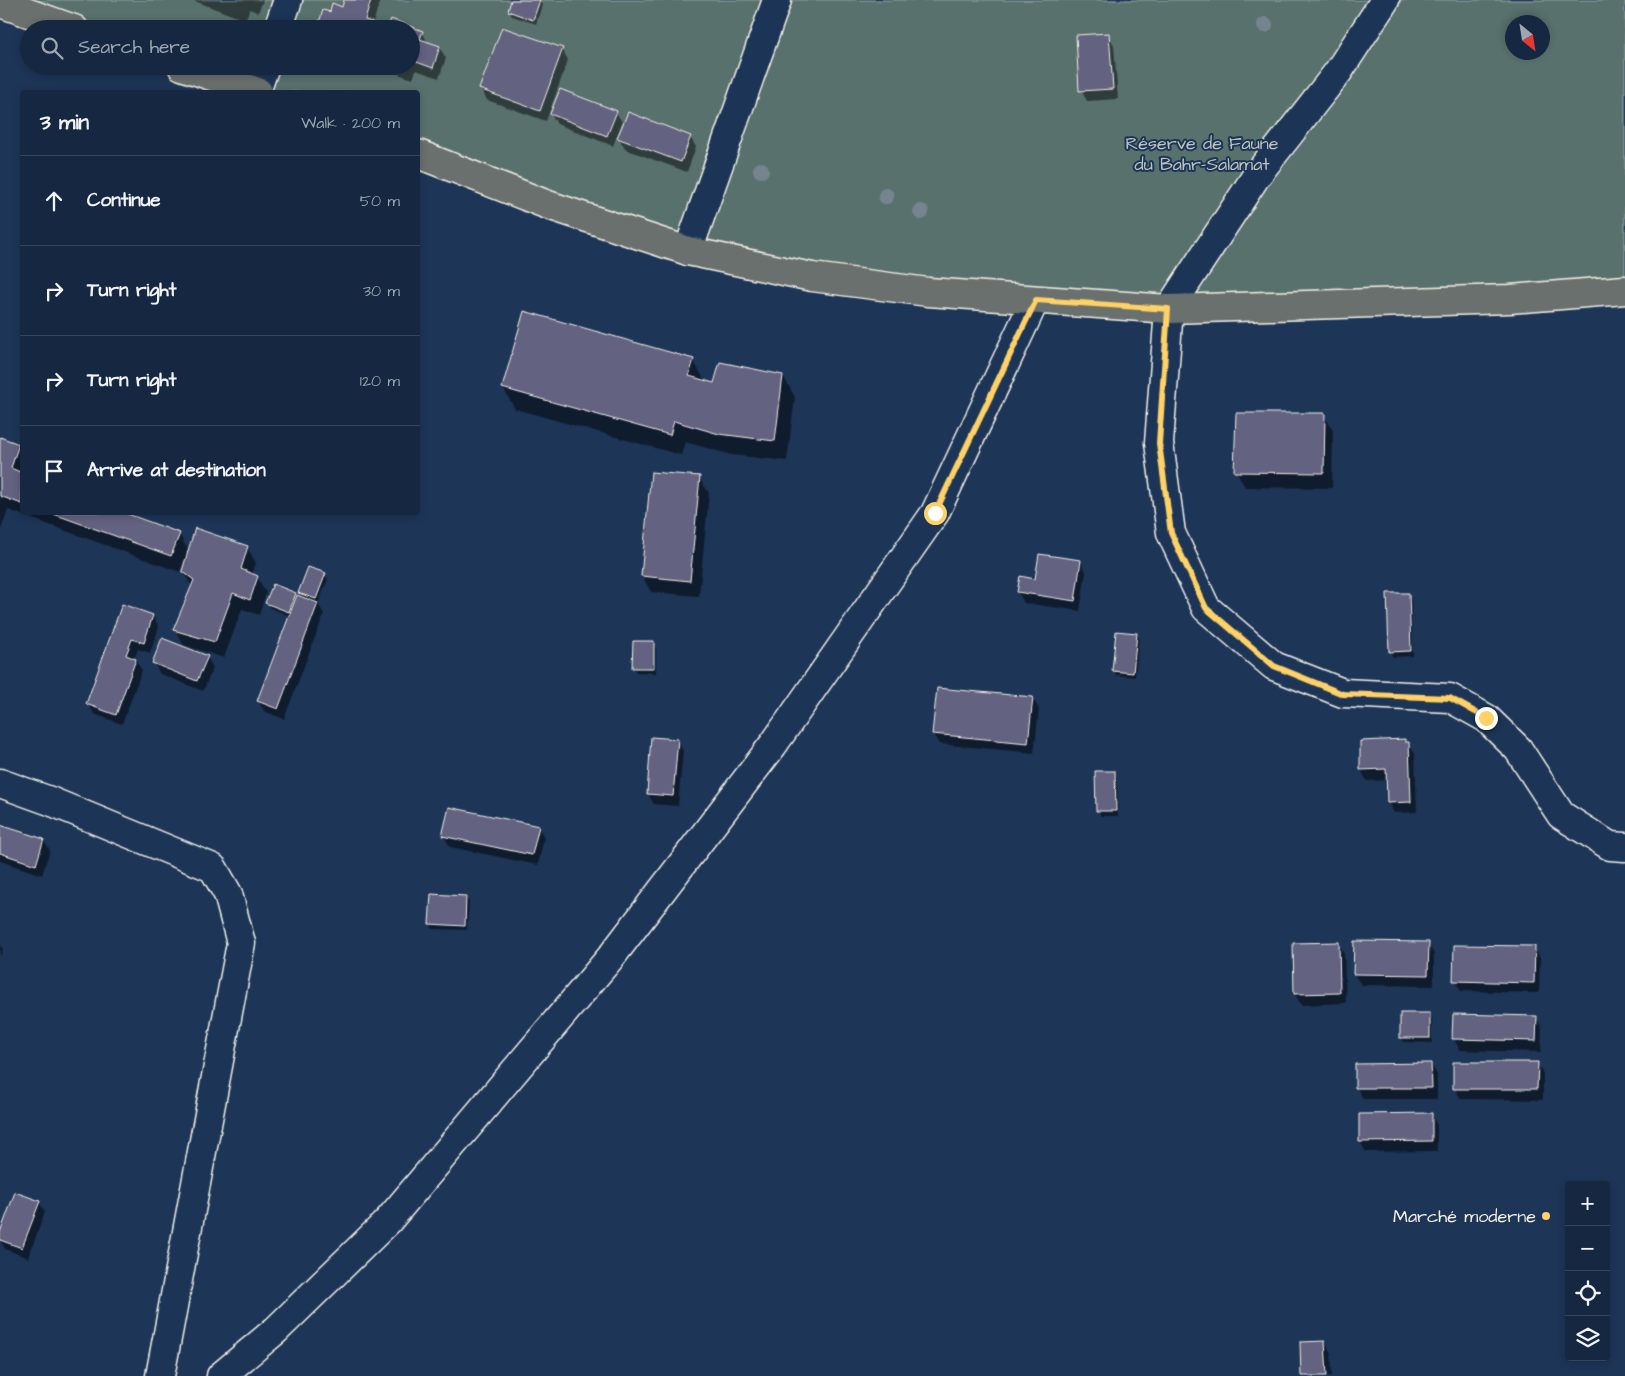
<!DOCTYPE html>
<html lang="en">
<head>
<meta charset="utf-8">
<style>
	:root { --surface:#162841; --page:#1f3048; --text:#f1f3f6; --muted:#9ea6b1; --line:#35445a }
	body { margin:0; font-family:"Architects Daughter",sans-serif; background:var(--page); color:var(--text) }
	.controls { position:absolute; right:15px; bottom:15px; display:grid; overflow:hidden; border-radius:5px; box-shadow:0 2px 8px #0003 }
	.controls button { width:45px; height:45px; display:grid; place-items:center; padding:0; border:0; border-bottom:1px solid var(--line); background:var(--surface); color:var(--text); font:25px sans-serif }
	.compass { position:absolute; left:1505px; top:15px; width:45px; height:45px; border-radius:50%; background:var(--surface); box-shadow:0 2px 8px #0003; rotate:150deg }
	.stop { position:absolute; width:15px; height:15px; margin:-11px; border:4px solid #ffd166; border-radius:50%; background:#fff }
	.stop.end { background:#ffd166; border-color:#fff; box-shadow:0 1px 5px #0008 }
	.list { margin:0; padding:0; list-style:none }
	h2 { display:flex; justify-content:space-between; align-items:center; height:65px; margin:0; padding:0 20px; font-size:21px }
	h2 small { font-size:16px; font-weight:400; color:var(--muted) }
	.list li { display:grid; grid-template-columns:32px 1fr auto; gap:15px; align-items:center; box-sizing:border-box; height:90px; padding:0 20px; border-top:1px solid var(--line) }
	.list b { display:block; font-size:19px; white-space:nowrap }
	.list em { font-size:16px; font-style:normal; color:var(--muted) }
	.icon { flex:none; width:28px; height:28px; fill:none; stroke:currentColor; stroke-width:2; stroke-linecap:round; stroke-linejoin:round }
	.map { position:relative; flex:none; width:1625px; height:1376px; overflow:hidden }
	.search { position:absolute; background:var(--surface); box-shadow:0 2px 8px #0003; left:20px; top:20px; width:400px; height:55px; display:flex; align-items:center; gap:12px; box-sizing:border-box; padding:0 18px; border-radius:28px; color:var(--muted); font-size:19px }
	.panel { position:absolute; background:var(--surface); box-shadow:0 2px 8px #0003; left:20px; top:90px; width:400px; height:425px; border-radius:5px }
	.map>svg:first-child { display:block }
</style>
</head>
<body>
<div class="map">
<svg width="1625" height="1376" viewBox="0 0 1625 1376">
	<rect width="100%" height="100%" fill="#1d3557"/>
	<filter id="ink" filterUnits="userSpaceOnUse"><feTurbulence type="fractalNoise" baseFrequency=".02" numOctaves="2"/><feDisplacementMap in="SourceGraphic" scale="10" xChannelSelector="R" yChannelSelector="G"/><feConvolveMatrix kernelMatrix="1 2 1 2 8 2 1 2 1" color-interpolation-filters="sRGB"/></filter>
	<g filter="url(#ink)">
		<path fill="#59716d" stroke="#a6b1aa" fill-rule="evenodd" d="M0 0H1625V290L1169 309 812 277 418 154V92H258L182 66H411V29H74ZM1512 22H1542V52H1512Z"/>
		<g fill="#0007">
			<polygon points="192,0 263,0 258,13 250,9 245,20"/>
			<polygon points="345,0 380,0 373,24 377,29 318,29 331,13 343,8"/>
			<polygon points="512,0 539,0 542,5 536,24 512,16 509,11"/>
			<polygon points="391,21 422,32 428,43 439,47 446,58 439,78 416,70 413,79 392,72 388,66 411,66 411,29"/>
			<polygon points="1108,34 1114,45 1118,99 1087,101 1081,90"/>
			<polygon points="562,49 568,60 546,121 487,100 481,89"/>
			<polygon points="616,112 622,122 613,146 557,124 551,114"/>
			<polygon points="690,137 696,147 687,172 625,149 619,138"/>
			<polygon points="693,360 705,381 715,384 783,376 795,397 787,461 732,455 685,442 681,455 515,409 503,388"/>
			<polygon points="1324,415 1333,431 1332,488 1245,487 1236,471"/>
			<polygon points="0,438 18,445 22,452 22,512 118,512 179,534 189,552 247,547 256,563 252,575 257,577 266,593 259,615 242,609 224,658 184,645 175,630 192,587 183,571 186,561 184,560 180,572 8,510 0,532"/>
			<polygon points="699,478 709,493 699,596 651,592 642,576"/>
			<polygon points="1080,561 1086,572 1080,611 1024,603 1018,592 1021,577 1036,580"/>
			<polygon points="325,574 328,579 318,604 324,614 284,719 264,711 258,701 290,616 270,608 267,603 295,594 302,598 299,593"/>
			<polygon points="1408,594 1411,599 1413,656 1393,657 1390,652"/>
			<polygon points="123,606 153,616 159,627 150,653 138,649 134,659 142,670 122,724 94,714 88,704"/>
			<polygon points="1136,634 1139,639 1135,677 1116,675 1113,670"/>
			<polygon points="653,643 656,648 656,673 636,672 633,667"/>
			<polygon points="207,657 213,668 203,691 160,674 154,663"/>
			<polygon points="1033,699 1039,709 1034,753 939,744 933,734"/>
			<polygon points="677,740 683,751 678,806 654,804 648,794"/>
			<polygon points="1404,740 1406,744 1409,744 1415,754 1417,812 1394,813 1388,802 1388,780 1367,781 1361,770 1361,742"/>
			<polygon points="1114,772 1117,777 1118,816 1101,816 1098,811"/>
			<polygon points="0,826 43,840 50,850 42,875 0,861"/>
			<polygon points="538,827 544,837 538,865 450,847 444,836"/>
			<polygon points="466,897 469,902 467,930 433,929 430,924"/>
			<polygon points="1355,942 1428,943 1434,954 1434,986 1361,985 1354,974"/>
			<polygon points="1338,943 1344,954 1346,1003 1301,1005 1295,994 1294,944"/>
			<polygon points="0,944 3,949 0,957"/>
			<polygon points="1534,948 1540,958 1539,993 1461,991 1455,981"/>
			<polygon points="1429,1014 1432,1019 1432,1043 1404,1042 1401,1037"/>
			<polygon points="1454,1016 1536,1017 1542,1028 1541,1052 1460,1050 1454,1039"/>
			<polygon points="1431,1064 1437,1075 1437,1099 1363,1099 1357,1088"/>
			<polygon points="1537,1064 1543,1074 1543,1100 1461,1099 1455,1089"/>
			<polygon points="1431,1114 1437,1125 1437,1151 1366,1152 1360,1142"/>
			<polygon points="39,1202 45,1212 28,1258 5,1249 0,1240 0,1236"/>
			<polygon points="1325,1342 1331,1353 1332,1376 1302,1376"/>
		</g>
		<g fill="#646281" stroke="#f4f1e8">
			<polygon points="344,0 371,0 365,20 375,23 373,29 317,29 323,10 330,12 332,3 342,7"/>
			<polygon points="511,0 540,0 533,20 508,11"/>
			<polygon points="391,19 423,31 420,39 440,46 433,68 411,60 411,29 387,29"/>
			<polygon points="502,27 563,48 540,111 479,89"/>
			<polygon points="1109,33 1113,89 1079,91 1076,35"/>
			<polygon points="560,89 617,111 607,136 550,114"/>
			<polygon points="628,112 691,136 681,162 617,138"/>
			<polygon points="524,311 694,359 689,376 714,383 720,362 783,375 775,441 719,434 674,421 670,435 502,388"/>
			<polygon points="1236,413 1325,413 1324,473 1234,472"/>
			<polygon points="0,437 19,444 11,468 20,472 22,465 22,504 0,496"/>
			<polygon points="651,472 700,476 690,581 641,576"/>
			<polygon points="48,512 122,512 180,533 171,556"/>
			<polygon points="195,528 248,546 241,569 258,576 250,600 233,593 215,642 173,630 194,580 182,571"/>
			<polygon points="1039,554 1081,560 1075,601 1017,592 1020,576 1035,579"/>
			<polygon points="308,567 326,573 316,599 298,593"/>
			<polygon points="273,584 296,593 289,612 265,603"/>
			<polygon points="1387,593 1409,593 1411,651 1389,652"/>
			<polygon points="297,595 318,603 278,709 257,701"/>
			<polygon points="122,604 153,615 144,643 132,639 126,655 136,659 116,715 86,704"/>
			<polygon points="1116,631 1137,633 1133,673 1112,671"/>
			<polygon points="162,638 208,656 197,681 152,663"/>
			<polygon points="633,641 654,641 654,668 632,668"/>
			<polygon points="937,688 1033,697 1028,743 932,734"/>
			<polygon points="651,737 678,739 673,796 647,794"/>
			<polygon points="1405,739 1405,742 1409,742 1411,802 1387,803 1386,769 1360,770 1360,741"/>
			<polygon points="1095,771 1115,771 1116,811 1096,811"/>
			<polygon points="449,807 539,826 532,855 442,836"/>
			<polygon points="0,825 44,839 36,865 0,853"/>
			<polygon points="431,894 466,896 465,926 429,924"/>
			<polygon points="1354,941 1429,942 1428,975 1353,974"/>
			<polygon points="1339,942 1340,993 1294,994 1293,943"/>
			<polygon points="1454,945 1535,946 1534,983 1453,981"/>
			<rect x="1400" y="1013" width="30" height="25"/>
			<polygon points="1453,1014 1537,1016 1536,1041 1452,1039"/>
			<polygon points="1453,1062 1538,1062 1537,1089 1453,1089"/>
			<polygon points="1431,1063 1432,1088 1355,1088 1355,1064"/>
			<polygon points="1432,1113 1432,1141 1359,1142 1359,1114"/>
			<polygon points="15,1192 40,1201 22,1248 0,1240 0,1233"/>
			<polygon points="1325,1341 1327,1376 1301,1376 1300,1342"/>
		</g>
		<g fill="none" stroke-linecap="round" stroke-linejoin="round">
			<g stroke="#f4f1e8" stroke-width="31">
				<g id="minor">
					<polyline points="1385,0 1338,72 1257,175 1169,309 1159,443 1171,533 1206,608 1274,666 1343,693 1450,698 1486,718 1518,749 1561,815 1610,846 1625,847"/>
					<polyline points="278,29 288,0"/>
					<polyline points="256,92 265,66"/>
					<polyline points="688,251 777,0"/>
					<polyline points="0,783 50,801 213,868 228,894 241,943 160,1376"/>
					<polyline points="221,1376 276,1330 388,1221 611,957 773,745 935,513 1035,300"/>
				</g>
			</g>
			<g stroke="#f4f1e8" stroke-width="31">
				<g id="primary">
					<polyline points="0,3 74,29"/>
					<polyline points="182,66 258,92"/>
					<polyline points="418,154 548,205 688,251 812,277 928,292 1169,309 1510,299 1625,290"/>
				</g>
			</g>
			<use href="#minor" stroke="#1d3557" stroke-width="28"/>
			<use href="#primary" stroke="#6a706d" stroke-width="28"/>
		</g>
		<g fill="#76848f">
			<circle cx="1265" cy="25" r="8"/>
			<circle cx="761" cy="170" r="8"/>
			<circle cx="886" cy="196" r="8"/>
			<circle cx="921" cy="212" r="8"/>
		</g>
	</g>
	<g fill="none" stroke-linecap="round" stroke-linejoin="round" filter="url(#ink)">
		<polyline stroke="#ffd166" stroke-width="6" points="935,513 1036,300 1168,309 1159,443 1171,533 1206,608 1274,666 1343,694 1450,698 1486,718"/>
	</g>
	<circle fill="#ffd166" stroke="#1d3557" stroke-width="2" cx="1546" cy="1216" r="5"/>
	<g text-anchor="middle" stroke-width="4" stroke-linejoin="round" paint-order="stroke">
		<g font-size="18" fill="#bec4bd" stroke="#1d3557">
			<text x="1202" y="149">Réserve de Faune<tspan x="1202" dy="21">du Bahr-Salamat</tspan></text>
		</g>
		<g font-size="18" fill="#f4f1e8" stroke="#1d3557" text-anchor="end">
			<text x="1536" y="1222">Marché moderne</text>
		</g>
	</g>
</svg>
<div class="controls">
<button>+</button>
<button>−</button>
<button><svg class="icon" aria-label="locate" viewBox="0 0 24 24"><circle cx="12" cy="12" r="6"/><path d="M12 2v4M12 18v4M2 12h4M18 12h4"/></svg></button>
<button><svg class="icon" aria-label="layers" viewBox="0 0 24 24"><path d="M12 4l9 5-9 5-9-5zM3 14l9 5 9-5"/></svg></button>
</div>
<svg class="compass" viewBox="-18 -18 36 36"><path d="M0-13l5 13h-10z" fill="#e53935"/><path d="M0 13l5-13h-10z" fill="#9ea6b1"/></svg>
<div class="stop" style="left:935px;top:513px"></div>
<div class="stop end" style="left:1486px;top:718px"></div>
<div class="search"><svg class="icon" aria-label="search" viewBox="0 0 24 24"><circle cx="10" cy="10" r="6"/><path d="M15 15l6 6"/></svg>Search here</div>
<section class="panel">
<h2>3 min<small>Walk · 200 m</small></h2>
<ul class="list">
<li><svg class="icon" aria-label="ahead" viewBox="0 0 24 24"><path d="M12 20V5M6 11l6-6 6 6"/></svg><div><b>Continue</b></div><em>50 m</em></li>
<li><svg class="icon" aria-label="right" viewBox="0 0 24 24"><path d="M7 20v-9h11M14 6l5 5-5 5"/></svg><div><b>Turn right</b></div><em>30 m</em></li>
<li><svg class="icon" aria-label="right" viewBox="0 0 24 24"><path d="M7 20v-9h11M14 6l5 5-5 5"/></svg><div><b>Turn right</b></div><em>120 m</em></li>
<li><svg class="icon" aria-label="arrive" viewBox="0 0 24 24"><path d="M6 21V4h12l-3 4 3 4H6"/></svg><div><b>Arrive at destination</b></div></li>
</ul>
</section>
</div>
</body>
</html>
